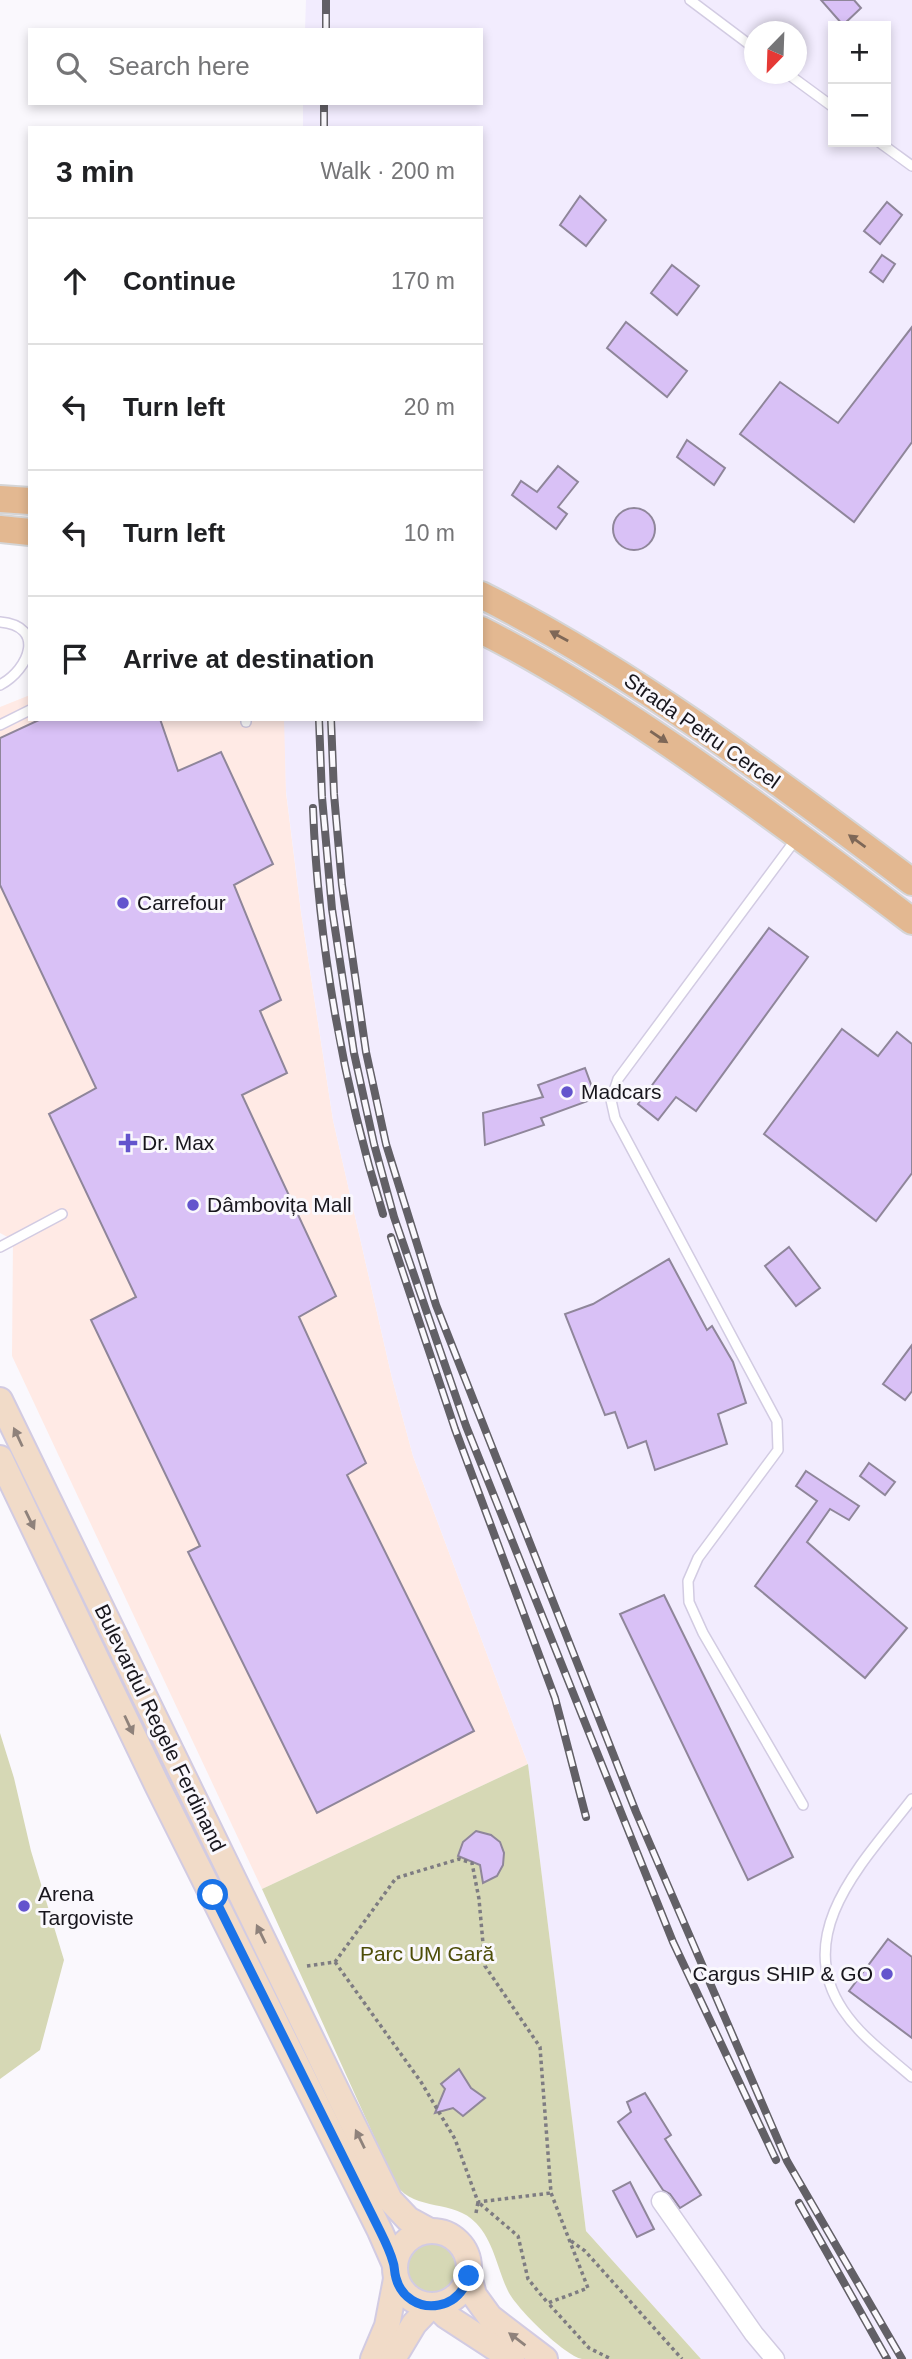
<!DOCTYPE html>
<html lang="en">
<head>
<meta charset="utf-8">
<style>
	:root { --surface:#fff; --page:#f2f2f2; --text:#202124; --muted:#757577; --line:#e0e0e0 }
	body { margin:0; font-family:Helvetica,sans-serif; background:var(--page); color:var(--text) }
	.controls { position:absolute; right:21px; top:21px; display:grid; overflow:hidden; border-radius:0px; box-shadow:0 4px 10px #0003 }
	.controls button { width:63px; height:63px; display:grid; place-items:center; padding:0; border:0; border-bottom:2px solid var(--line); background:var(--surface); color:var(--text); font:35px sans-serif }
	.compass { position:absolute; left:744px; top:21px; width:63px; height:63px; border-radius:50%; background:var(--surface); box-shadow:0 4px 10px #0003; rotate:203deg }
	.stop { position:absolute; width:21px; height:21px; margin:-16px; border:5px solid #1a73e8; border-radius:50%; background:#fff }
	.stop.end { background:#1a73e8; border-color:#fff; box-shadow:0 2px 7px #0008 }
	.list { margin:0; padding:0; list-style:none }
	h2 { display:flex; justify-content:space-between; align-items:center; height:91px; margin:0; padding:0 28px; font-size:30px }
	h2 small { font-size:23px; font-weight:400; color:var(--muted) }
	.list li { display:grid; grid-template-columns:46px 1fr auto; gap:21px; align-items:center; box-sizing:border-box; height:126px; padding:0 28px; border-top:2px solid var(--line) }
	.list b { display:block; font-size:26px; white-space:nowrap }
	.list em { font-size:23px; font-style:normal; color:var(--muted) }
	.icon { flex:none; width:38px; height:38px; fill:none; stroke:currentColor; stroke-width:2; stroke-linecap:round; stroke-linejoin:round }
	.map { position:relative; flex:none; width:912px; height:2359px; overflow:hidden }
	.search { position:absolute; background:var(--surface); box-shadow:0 4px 10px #0003; left:28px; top:28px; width:455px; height:77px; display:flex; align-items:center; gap:18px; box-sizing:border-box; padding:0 24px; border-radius:0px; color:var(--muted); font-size:26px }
	.panel { position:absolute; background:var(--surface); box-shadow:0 4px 10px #0003; left:28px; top:126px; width:455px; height:595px; border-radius:0px }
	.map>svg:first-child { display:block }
</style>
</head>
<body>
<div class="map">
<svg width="912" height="2359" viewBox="0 0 912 2359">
	<rect width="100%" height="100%" fill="#faf8fd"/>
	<polygon fill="#ffeae5" points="30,695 30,719 285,719 286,792 301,912 333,1120 392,1378 413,1456 528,1764 262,1889 12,1356 13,1240 0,1233 0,707"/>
	<path fill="#f2ecfe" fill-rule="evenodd" d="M306 0H912V2359H701L586 2231 528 1764 413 1456 392 1378 333 1120 301 912 286 791 284 719H481V128H303V103H481V30H305ZM833 26H886V142H833ZM754 32H796V74H754Z"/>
	<g fill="#d6d8b5">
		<polygon points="0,1733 14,1778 31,1851 64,1960 40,2050 0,2079"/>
		<path d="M528 1764 586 2231 701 2359C674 2359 647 2359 620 2359 608 2359 594 2359 582 2359 565 2356 516 2308 508 2291 497 2268 494 2242 476 2223 454 2199 416 2212 396 2185L262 1889Z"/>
		<circle cx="432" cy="2268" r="24"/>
	</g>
	<g fill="#d9c1f6" stroke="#8f869a" stroke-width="2">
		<polygon points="821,0 854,0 861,8 843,25"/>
		<polygon points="580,196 606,220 586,246 560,225"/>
		<polygon points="887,202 902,215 880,244 864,231"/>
		<polygon points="882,255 895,264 883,282 870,272"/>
		<polygon points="672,265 699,286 677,315 651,293"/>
		<polygon points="626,322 687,371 667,397 607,348"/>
		<polygon points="912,327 912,442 854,522 740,434 780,382 838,423"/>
		<polygon points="687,440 725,468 714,485 677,457"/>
		<polygon points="558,466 578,482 558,507 567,514 556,529 512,495 521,481 537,492"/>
		<circle cx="634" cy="529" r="21"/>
		<polygon points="41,719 160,719 178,771 221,752 273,864 234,885 281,1000 260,1011 287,1073 242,1095 336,1296 299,1317 366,1463 347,1475 474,1731 317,1813 188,1552 200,1546 91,1320 136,1297 49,1114 96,1088 0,885 0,738"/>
		<polygon points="769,928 808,957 696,1111 676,1097 658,1120 638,1104"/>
		<polygon points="842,1029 878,1056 897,1032 912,1044 912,1173 876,1221 764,1134"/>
		<polygon points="585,1068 596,1098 541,1118 544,1125 485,1145 483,1113 543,1097 538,1085"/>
		<polygon points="789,1247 820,1288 796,1306 765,1266"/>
		<polygon points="669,1259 707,1330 712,1326 733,1362 746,1403 718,1414 727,1444 655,1470 646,1441 628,1448 615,1412 605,1415 565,1314 593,1304"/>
		<polygon points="912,1345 912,1391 905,1400 883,1384"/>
		<polygon points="869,1463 895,1482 885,1495 860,1476"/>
		<polygon points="806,1471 859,1506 849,1520 830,1509 807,1542 907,1628 865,1678 755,1586 817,1501 796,1486"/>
		<polygon points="664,1595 793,1857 748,1880 620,1614"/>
		<polygon points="476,1831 491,1835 500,1842 504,1853 503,1865 497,1876 483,1883 480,1865 458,1856 463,1842"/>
		<polygon points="888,1939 912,1957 912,2038 849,1991"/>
		<polygon points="459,2069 471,2088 485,2098 463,2116 453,2108 435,2113 445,2089 441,2084"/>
		<polygon points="645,2093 671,2135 665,2139 701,2195 680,2208 670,2194 663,2190 618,2122 631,2112 627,2102"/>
		<polygon points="630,2182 654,2229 637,2237 613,2191"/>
	</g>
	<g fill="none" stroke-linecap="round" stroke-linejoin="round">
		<g stroke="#d2cbe2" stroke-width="12">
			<g id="lane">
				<polyline points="690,0 754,48"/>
				<polyline points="788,74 833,107"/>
				<polyline points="879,142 912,166"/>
				<path d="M0 622C46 626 30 669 0 685"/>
				<polyline points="246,719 246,722"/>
				<polyline points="0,725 30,710"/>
				<polyline points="796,839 618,1079 611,1100 615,1118 777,1421 778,1450 698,1558 688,1581 689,1602 703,1633 803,1805"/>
				<polyline points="0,1247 62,1214"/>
				<path d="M912 1799C867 1858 790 1932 843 2010 861 2037 888 2056 912 2077"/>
			</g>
		</g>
		<g stroke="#d2cbe2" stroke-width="21">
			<polyline id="street" points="661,2201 754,2334 775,2359"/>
		</g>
		<g stroke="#d2cbe2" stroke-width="28">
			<g id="secondary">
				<polyline points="0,1400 390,2200 408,2219 430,2231"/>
				<polyline points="0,1458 158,1787 380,2231 395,2265"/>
				<circle cx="432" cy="2268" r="37"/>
				<polyline points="469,2276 474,2295 490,2317 545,2359"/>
				<polyline points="436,2306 446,2316 512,2359"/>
				<polyline points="373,2359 387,2326 396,2279"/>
				<polyline points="393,2359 414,2324 431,2306"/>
			</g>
		</g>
		<g stroke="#d5d5d6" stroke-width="30">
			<g id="primary">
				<polyline points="0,499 30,501"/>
				<polyline points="0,529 30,532"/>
				<path d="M481 595C634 672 776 780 912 882"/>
				<path d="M481 630C543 661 601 698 659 737 745 795 829 858 912 921"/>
			</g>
		</g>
		<g stroke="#7e7c82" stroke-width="3.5" stroke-dasharray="3.5 3.5" stroke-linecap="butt">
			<polyline points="335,1962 421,2082 455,2139 478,2202 551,2193"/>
			<polyline points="307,1966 335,1962 396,1878 459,1859 472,1863 479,1899 485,1966 540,2047 551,2193 588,2288 548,2303 589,2348 611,2359"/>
			<polyline points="476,2213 478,2202 518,2236 528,2279 547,2302"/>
			<polyline points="571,2241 585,2251 682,2359"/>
		</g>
		<use href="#lane" stroke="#fff" stroke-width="9"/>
		<use href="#street" stroke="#fff" stroke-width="18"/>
		<use href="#secondary" stroke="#f1dbc8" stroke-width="24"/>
		<use href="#primary" stroke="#e3b891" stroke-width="26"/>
		<g stroke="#626066" stroke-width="8">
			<g id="rail">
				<polyline points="326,30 326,0"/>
				<polyline points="324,128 324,103"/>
				<polyline points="319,719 322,797 332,909 354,1053 374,1144 394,1217 466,1426 673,1942 776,2160"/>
				<polyline points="331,719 334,794 342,885 366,1052 386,1144 436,1305 636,1812 787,2161 902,2359"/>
				<path d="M313 808C318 943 343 1084 383 1214"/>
				<polyline points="391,1237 455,1429 555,1698 586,1817"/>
				<polyline points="799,2203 887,2359"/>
			</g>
		</g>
		<use href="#rail" stroke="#faf8fd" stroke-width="5" stroke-dasharray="16" stroke-linecap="butt"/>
	</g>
	<defs><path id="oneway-solid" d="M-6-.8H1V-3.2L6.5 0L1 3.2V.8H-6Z" transform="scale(1.75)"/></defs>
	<g fill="#7e6757">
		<use href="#oneway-solid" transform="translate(559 636) rotate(-151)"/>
		<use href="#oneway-solid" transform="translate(659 737) rotate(34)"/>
		<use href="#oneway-solid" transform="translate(857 841) rotate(-144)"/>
	</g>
	<g fill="#8f827b">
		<use href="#oneway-solid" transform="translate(18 1437) rotate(-115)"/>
		<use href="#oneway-solid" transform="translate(30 1520) rotate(64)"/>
		<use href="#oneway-solid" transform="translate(129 1725) rotate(65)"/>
		<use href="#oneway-solid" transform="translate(261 1934) rotate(-116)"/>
		<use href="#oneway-solid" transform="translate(360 2139) rotate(-116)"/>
		<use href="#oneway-solid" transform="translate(517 2339) rotate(-143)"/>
	</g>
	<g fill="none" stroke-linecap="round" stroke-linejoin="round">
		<path stroke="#1a73e8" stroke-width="9" d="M213 1895 380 2231C385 2241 390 2251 393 2262 395 2267 394 2272 396 2278 401 2297 419 2309 439 2305 455 2302 464 2291 469 2276"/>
	</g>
	<g fill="#6354cd" stroke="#faf8fd" stroke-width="2.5">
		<circle cx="123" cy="903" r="7"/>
		<circle cx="567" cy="1092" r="7"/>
		<path d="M124.5 1132.5h7v7h7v7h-7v7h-7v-7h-7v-7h7z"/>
		<circle cx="193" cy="1205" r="7"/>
		<circle cx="24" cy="1906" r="7"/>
		<circle cx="887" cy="1974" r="7"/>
	</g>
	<g text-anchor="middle" stroke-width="6" stroke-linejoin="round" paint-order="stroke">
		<g font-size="21" fill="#18161d" stroke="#faf8fd">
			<text transform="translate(702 731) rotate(35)" y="7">Strada Petru Cercel</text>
			<text transform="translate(160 1728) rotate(64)" y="7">Bulevardul Regele Ferdinand</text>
		</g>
		<g font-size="21" fill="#18161d" stroke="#faf8fd" text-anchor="start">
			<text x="137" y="910">Carrefour</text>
			<text x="581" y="1099">Madcars</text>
			<text x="142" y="1150">Dr. Max</text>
			<text x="207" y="1212">Dâmbovița Mall</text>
			<text x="38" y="1901">Arena<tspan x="38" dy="24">Targoviste</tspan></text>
			<text x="873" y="1981" text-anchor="end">Cargus SHIP &amp; GO</text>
		</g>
		<g font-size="21" fill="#4d4d08" stroke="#faf8fd">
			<text x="427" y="1961">Parc UM Gară</text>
		</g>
	</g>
</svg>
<div class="controls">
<button>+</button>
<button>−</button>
</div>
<svg class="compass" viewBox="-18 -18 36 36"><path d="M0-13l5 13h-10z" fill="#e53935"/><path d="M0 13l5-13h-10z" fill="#757577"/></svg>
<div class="stop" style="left:213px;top:1895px"></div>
<div class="stop end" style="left:469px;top:2276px"></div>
<div class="search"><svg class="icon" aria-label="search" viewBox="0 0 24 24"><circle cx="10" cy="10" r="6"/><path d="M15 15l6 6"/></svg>Search here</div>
<section class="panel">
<h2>3 min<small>Walk · 200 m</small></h2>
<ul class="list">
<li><svg class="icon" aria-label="ahead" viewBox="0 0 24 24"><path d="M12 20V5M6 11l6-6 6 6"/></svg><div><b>Continue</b></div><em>170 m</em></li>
<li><svg class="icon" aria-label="left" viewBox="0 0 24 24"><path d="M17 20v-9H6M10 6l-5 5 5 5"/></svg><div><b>Turn left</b></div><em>20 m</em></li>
<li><svg class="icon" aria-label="left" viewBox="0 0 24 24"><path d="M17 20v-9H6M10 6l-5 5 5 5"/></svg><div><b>Turn left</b></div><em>10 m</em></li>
<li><svg class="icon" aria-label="arrive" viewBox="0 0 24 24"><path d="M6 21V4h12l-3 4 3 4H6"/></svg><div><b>Arrive at destination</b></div></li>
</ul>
</section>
</div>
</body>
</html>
